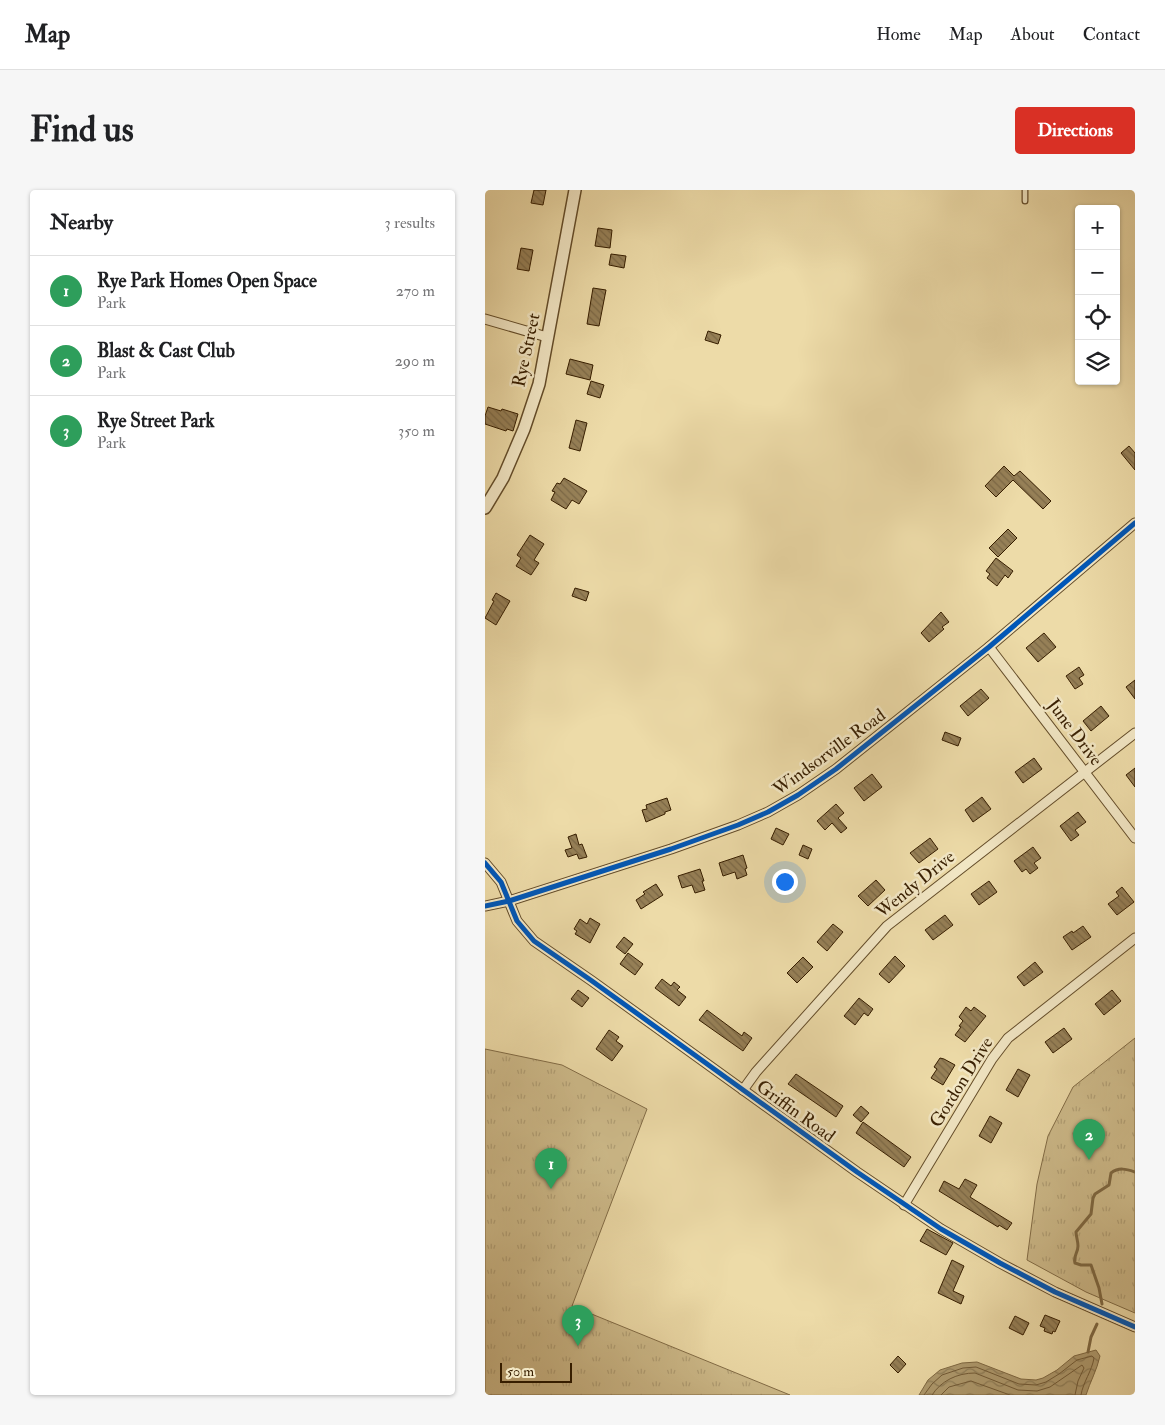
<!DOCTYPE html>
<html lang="en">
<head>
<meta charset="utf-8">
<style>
	:root { --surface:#fff; --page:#f6f6f6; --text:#202124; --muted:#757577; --line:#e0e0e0; --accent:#d93025 }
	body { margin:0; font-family:"IM FELL Double Pica",serif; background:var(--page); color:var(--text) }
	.controls { position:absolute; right:15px; top:15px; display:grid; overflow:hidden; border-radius:5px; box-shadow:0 1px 4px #0004 }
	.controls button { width:45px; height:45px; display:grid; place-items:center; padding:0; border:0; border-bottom:1px solid var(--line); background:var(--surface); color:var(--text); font:25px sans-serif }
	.scale { position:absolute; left:15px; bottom:12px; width:72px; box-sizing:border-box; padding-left:5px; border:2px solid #371e00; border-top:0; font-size:14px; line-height:18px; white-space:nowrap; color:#371e00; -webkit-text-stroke:4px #f3e8c6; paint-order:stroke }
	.you { position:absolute; left:299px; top:691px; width:18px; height:18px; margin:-12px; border:4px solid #fff; border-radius:50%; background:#1a73e8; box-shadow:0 0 0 8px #1a73e833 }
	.badge { display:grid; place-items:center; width:32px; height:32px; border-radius:50%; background:var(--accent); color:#fff; font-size:16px; font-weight:700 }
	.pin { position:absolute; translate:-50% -41px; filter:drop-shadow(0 1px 2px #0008) }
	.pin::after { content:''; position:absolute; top:26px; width:18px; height:15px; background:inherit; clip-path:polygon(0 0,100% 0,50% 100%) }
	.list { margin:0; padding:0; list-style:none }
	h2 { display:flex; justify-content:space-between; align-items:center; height:65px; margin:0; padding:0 20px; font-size:21px }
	h2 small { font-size:16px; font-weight:400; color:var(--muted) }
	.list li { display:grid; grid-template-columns:32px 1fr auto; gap:15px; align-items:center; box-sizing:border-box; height:70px; padding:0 20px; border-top:1px solid var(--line) }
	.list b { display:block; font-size:19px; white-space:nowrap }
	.list p { margin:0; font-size:16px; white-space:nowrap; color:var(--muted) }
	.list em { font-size:16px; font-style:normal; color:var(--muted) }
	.icon { flex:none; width:28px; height:28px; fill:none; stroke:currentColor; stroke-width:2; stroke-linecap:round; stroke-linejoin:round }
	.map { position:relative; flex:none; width:650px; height:1205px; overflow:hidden; border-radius:5px }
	header { display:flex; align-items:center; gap:30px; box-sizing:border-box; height:70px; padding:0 25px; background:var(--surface); border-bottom:1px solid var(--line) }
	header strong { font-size:24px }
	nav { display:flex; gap:28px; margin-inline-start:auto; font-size:18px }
	.intro { display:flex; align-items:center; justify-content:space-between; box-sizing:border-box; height:120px; padding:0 30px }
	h1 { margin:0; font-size:35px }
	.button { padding:12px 22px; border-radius:5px; background:var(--accent); color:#fff; font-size:18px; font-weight:700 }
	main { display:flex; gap:30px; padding:0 30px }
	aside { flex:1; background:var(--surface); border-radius:5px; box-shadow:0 1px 4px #0004 }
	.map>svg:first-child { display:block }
</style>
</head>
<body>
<header>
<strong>Map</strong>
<nav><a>Home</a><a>Map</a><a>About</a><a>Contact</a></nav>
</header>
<div class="intro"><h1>Find us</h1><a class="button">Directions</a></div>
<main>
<aside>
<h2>Nearby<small>3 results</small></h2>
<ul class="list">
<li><span class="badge" style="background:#2e9e5b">1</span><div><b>Rye Park Homes Open Space</b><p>Park</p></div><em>270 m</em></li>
<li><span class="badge" style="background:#2e9e5b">2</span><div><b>Blast &amp; Cast Club</b><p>Park</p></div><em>290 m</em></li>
<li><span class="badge" style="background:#2e9e5b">3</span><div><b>Rye Street Park</b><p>Park</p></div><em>350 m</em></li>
</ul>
</aside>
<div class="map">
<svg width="650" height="1205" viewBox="0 0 650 1205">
	<defs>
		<pattern id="park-tufts" width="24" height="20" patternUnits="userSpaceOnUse" patternTransform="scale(1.25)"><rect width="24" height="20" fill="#cebb8b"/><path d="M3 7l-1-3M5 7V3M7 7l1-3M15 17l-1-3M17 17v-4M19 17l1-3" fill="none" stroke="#b2a076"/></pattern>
		<pattern id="water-waves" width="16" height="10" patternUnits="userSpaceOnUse" patternTransform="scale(1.25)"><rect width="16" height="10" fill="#af9b6f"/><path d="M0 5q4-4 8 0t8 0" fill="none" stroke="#8f7e59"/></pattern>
		<pattern id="building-back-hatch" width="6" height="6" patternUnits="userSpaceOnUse" patternTransform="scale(1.25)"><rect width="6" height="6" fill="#968057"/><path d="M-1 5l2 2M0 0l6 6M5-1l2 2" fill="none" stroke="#7b6846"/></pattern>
	</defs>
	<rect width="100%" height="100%" fill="#eddba8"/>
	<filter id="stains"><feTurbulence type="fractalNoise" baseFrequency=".004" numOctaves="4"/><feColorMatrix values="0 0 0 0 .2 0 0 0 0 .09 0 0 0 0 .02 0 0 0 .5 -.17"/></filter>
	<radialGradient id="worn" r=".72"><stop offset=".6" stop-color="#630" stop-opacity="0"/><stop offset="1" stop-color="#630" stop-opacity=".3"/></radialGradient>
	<g fill="url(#park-tufts)" stroke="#826c46">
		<polygon points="650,848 650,1123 601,1102 542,1070 552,994 563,946 588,897"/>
		<polygon points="0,859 77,875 162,919 87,1116 305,1205 0,1205"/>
	</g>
	<path fill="url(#water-waves)" stroke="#7f6943" d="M611 1160 615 1166C612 1180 605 1192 601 1205H434L443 1190 455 1180 477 1173 492 1172 536 1189 551 1190 558 1188 572 1180 589 1166Z"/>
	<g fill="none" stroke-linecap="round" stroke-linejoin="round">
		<g stroke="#735c38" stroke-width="1">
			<path d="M439 1205 447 1194 457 1185 478 1178 491 1177 534 1194 551 1195 561 1192 574 1184 592 1170 607 1166 609 1168C607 1181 598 1192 596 1205"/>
			<path d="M447 1205C456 1191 472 1183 490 1183L533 1200 552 1201 565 1197 597 1175 599 1178 593 1191 590 1205"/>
			<polyline points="456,1205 464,1197 486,1191 525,1205"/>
		</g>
		<g stroke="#7f6943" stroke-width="3">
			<path d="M617 1114 614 1098 606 1075H596L590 1073C588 1066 593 1063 593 1056 593 1051 591 1046 591 1042L606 1024 608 1008 610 1004 624 995 626 983C634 977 641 979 650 982"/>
			<polyline points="603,1162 606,1147 612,1134"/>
		</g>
	</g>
	<g fill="url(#building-back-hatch)" stroke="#371e00">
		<polygon points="49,0 61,0 58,15 46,13"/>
		<polygon points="113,38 127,40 125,58 110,56"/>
		<polygon points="36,58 48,60 44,81 32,79"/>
		<polygon points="126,64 141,66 139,78 124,75"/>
		<polygon points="108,98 121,100 114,136 102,134"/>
		<polygon points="223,141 236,145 233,154 220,150"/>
		<polygon points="85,169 108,175 105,190 81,184"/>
		<polygon points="106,191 119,195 115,208 102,204"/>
		<polygon points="3,217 16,221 17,219 33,224 28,241 22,239 21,241 0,234 0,226"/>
		<polygon points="91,230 102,233 95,261 84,258"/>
		<polygon points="644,256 650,263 650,280 636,263"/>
		<polygon points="519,276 529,286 535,281 566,311 558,319 528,290 511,307 500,296"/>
		<polygon points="79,288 102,301 94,314 87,310 81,319 66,310 70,302 67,301 72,293 75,294"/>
		<polygon points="523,339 532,348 513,367 504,358"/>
		<polygon points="45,345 59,354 49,370 54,373 46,385 31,376 36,368 32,365"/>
		<polygon points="511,368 528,381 523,388 520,385 512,396 502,388 505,384 501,381"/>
		<polygon points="90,398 104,402 101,411 87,406"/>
		<polygon points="11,403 25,411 11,435 0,428 9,411 7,410"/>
		<polygon points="456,422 464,432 457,437 459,439 444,452 436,443"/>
		<polygon points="559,443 571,457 553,472 541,458"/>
		<polygon points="594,477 599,485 594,488 598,494 590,499 581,486"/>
		<polygon points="650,490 650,509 641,497"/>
		<polygon points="496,499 504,508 483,526 475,516"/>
		<polygon points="616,516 624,526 606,541 598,531"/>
		<polygon points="460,542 476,548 473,556 457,550"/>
		<polygon points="549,568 557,579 538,593 530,582"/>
		<polygon points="650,578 650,597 641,585"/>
		<polygon points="387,584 397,597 379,611 369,598"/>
		<polygon points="497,607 506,619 488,632 480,620"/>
		<polygon points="182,608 186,620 180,622 180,624 161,632 157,620 162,619 161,615"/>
		<polygon points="351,614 359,623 353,628 362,638 356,643 347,633 340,640 332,631"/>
		<polygon points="593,622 601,632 590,640 594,645 586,651 575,636"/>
		<polygon points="291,638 304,644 298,655 286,649"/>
		<polygon points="91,644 94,655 97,654 102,667 94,669 92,664 83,667 80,660 87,658 83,647"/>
		<polygon points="445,648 453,659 434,673 425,663"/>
		<polygon points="318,655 327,659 323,669 314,665"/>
		<polygon points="548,657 556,668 549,673 553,678 545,684 541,679 537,682 529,671"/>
		<polygon points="258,665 262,678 260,679 262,685 252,689 250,682 238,686 234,673"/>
		<polygon points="215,679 219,691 217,691 220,700 210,703 207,695 197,698 193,686"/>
		<polygon points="391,690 400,700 383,716 373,706"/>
		<polygon points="504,691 512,702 494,715 486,704"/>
		<polygon points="171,694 178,705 156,719 151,710 160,704 158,702"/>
		<polygon points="637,697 649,712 632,725 623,714 634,706 631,702"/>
		<polygon points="460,725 468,735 448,750 440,740"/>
		<polygon points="105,728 115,734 105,753 90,744 92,741 89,739 95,729 102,734"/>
		<polygon points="348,734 358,742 342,761 332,752"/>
		<polygon points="598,736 606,747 587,760 578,747 587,741 588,743"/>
		<polygon points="139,747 148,754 140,764 131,757"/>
		<polygon points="143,763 158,774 150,785 135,774"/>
		<polygon points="410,766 420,776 404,793 394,784"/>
		<polygon points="318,767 328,777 312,793 302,783"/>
		<polygon points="550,772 558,782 539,796 532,787"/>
		<polygon points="177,789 186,796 189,792 195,797 192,800 201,807 194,816 170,798"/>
		<polygon points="93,800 104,808 97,817 86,809"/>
		<polygon points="627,800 636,811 619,825 610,814"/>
		<polygon points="374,808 388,819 383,826 379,823 370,835 359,826"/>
		<polygon points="481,817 486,821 489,817 501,826 480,852 470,845 476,837 474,836 478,831 474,827"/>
		<polygon points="222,820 257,846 259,842 267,848 258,861 214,830"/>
		<polygon points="579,838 587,849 568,863 560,852"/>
		<polygon points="124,840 134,847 131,851 138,856 127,871 111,859"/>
		<polygon points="455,868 459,869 470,875 458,895 446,888 452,879 449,877"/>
		<polygon points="533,879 545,885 533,907 521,900"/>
		<polygon points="311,884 358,916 351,927 303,894"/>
		<polygon points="376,916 384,923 376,932 368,925"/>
		<polygon points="505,926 517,933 506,953 494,946"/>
		<polygon points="378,932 426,967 419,977 371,943"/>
		<polygon points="480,989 492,995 485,1007 527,1033 522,1040 514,1035 513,1037 454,1001 459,991 474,999"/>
		<polygon points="442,1039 468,1053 461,1065 435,1051"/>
		<polygon points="467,1070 479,1076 468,1101 479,1106 476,1114 453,1103"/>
		<polygon points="560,1125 575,1131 570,1142 568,1141 567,1144 559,1141 560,1138 555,1136"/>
		<polygon points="530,1126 544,1133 538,1145 524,1138"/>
		<polygon points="413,1166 421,1174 413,1183 405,1175"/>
	</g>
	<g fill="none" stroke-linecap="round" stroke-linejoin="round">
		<g stroke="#644d2a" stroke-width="7">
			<polyline id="service" points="540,0 540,11"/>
		</g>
		<g stroke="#644d2a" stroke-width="11">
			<g id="minor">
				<polyline points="0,129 62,147"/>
				<polyline points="504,457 650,648"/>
				<polyline points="0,673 16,692 32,731 49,751 107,791 372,982 456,1039 515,1073 570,1102 650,1137"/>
				<polyline points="0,716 24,711 186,659 253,635 283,622 313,605 351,579 504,457 650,333"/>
				<polyline points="258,900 271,882 402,736 650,543"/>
				<polyline points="419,1015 507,869 523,848 650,748"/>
			</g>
		</g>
		<g stroke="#644d2a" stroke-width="14">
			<polyline id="tertiary" points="0,318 18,288 39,239 54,194 90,0"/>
		</g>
		<use href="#service" stroke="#f3e8c6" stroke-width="4.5"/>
		<use href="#minor" stroke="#f3e8c6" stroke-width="9"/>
		<use href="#tertiary" stroke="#f3e8c6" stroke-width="11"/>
		<g stroke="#f3e8c6" stroke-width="8">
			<g id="cycleway">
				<polyline points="0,673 16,692 32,731 49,751 107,791 372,982 456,1039 515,1073 570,1102 650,1137"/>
				<polyline points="0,716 24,711 186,659 253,635 283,622 313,605 351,579 504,457 650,333"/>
			</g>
		</g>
		<use href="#cycleway" stroke="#0057b8" stroke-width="5"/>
	</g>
	<g text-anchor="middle" stroke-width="5" stroke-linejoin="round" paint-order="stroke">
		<g font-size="18" fill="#371e00" stroke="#f3e8c6">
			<text transform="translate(41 160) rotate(-78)" y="6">Rye Street</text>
			<text transform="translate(590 542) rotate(53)" y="6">June Drive</text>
			<text transform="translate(344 562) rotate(-36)" y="6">Windsorville Road</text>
			<text transform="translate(430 694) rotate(-39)" y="6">Wendy Drive</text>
			<text transform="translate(476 892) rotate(-58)" y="6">Gordon Drive</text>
			<text transform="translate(311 921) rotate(36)" y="6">Griffin Road</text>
		</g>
	</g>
	<rect width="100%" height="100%" filter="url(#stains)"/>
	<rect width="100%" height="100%" fill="url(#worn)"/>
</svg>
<div class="controls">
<button>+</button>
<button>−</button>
<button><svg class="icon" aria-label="locate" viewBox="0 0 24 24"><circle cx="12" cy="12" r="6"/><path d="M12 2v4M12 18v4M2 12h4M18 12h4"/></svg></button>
<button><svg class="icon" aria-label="layers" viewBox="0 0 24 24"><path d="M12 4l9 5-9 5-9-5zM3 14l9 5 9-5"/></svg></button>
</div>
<div class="scale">50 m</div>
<div class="you"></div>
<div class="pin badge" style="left:66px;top:999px;background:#2e9e5b">1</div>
<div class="pin badge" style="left:604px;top:970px;background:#2e9e5b">2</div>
<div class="pin badge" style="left:93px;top:1156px;background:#2e9e5b">3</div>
</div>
</main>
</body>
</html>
